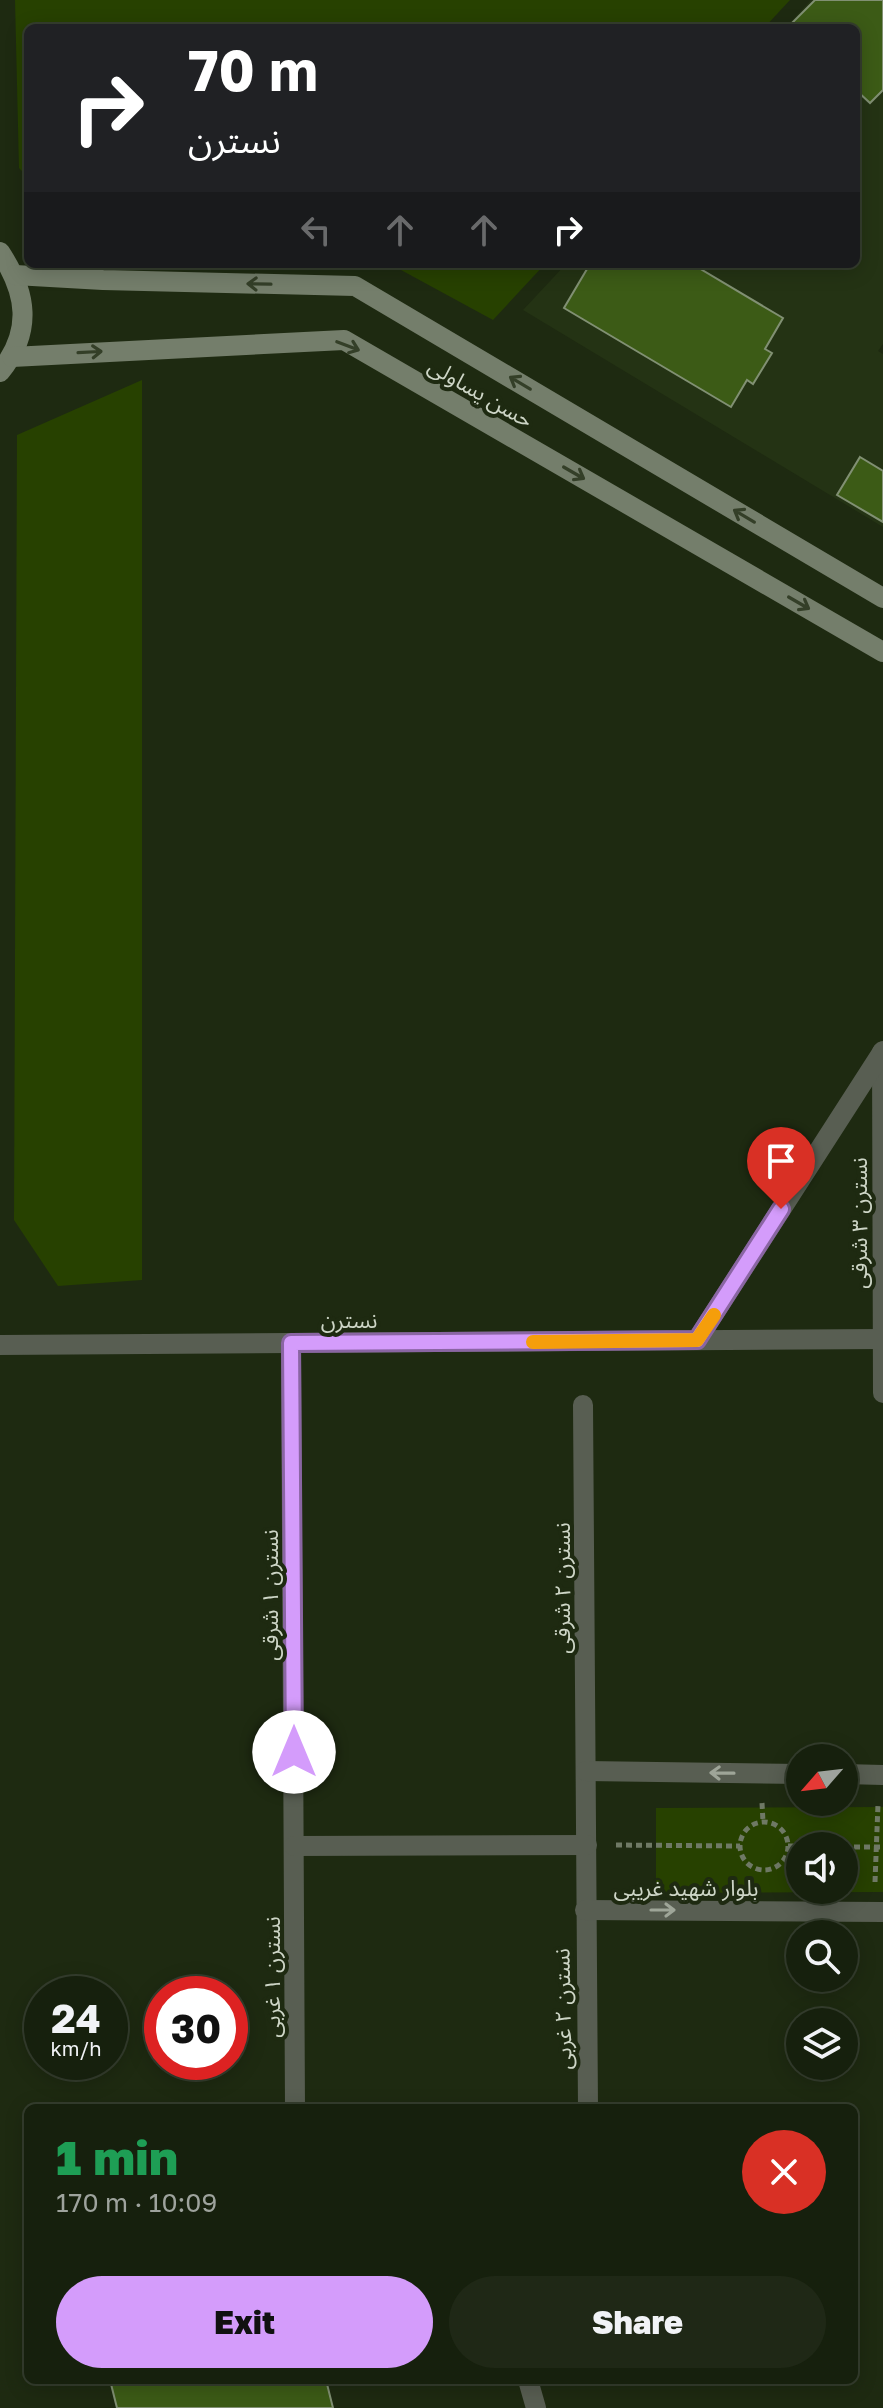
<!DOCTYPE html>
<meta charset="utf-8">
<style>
:root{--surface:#16200d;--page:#1f2816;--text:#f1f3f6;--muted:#9ea39d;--line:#353e2e;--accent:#d49cfb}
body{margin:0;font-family:"Golos Text","Noto Sans Arabic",sans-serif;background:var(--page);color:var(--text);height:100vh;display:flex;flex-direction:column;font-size:30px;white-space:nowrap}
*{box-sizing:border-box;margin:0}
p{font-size:26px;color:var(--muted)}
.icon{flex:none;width:44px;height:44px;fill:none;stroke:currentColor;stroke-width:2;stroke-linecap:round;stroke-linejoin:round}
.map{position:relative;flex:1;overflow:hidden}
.panel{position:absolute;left:24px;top:2104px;width:834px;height:280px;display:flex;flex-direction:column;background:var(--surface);border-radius:12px;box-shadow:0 4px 20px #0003,0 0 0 2px var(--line)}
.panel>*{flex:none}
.guide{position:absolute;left:24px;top:24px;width:836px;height:244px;border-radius:12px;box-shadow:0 4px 20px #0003,0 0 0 2px var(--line);background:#202124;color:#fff;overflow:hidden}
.needle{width:52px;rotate:242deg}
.buttons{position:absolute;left:786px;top:1744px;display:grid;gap:16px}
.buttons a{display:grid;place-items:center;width:72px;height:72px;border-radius:50%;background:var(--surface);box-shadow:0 4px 20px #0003,0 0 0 2px var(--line);font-size:40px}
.speed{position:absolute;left:24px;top:1976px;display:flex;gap:16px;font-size:40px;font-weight:700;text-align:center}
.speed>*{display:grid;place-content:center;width:104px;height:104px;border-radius:50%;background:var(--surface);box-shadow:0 4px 20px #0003,0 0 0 2px var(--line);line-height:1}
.speed small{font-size:20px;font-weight:400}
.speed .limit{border:12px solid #d22;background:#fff;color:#111}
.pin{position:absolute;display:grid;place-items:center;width:68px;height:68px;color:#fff;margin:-82px -34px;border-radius:50% 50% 50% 0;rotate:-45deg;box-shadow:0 0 8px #0007}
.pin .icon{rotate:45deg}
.me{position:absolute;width:88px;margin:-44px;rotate:0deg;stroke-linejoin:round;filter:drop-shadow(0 0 6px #0008)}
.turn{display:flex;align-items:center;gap:28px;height:168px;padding:0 32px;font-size:36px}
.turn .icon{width:104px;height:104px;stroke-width:2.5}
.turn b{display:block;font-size:56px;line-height:68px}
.lanes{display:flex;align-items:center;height:76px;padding:0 32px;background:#0003;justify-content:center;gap:40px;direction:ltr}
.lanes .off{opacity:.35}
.round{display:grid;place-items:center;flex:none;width:84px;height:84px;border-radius:42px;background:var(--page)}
.overview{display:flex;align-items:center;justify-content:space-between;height:136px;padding:0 32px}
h1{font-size:48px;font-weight:800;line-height:60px;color:#1e9e55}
.cta{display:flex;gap:16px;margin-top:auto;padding:16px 32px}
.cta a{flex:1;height:92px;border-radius:48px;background:var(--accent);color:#111;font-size:32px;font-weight:800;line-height:92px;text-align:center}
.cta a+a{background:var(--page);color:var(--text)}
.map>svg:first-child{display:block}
.built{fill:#243314}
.green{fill:#274100;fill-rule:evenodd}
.building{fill:#3c5b16;stroke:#819073;stroke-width:2}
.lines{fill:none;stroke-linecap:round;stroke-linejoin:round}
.path{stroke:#6f7965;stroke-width:5;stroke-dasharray:6 4;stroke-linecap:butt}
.street{stroke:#585e52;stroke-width:20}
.secondary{stroke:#747e6b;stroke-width:20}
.oneway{stroke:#343f28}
.oneway2{stroke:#9ea598}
.route-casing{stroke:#8a65a3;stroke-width:20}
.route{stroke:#d49cfb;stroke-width:14}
.slow{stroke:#f59e0b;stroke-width:14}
.labels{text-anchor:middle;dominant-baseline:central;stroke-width:8;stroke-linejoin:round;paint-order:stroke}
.street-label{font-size:22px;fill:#cdd5c6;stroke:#1e2a11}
</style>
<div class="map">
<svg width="883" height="2408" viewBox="0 0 883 2408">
<rect width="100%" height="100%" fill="#1e2a11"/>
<path class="built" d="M811 0H883V344L878 351 883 354V527L523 310 566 264H856V28H785Z"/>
<g class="green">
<path d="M15 0H790L764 28H28V177L19 168Z"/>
<path d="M390 264H545L493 320Z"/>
<path d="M142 380V1280L58 1286 14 1220 17 435Z"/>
<path d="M883 1807V1892L656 1893V1808ZM844 1846V1890H800V1846Z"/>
</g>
<g class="building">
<path d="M815 0H883V90L870 103 856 90V28H793L790 25Z"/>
<path d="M590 264H692L783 318 765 349 772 353 753 384 747 380 731 407 564 308Z"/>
<path d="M860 457 883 471V522L837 495Z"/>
<path d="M110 2380H326L333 2408H117Z"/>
</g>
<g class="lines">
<g class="path">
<path d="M762 1803 763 1822"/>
<circle cx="764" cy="1846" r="24"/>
<path d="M616 1845 740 1846"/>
<path d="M788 1846H800"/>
<path d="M844 1847H883"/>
<path d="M875 1882 878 1804"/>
</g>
<g class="street">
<path d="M882 1052 883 1393"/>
<path d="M697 1340 883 1051"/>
<path d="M291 1343 295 2108"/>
<path d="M0 1345 883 1339"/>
<path d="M583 1405 588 2108"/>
<path d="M586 1771 800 1774"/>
<path d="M844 1774 883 1775"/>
<path d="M294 1846 587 1845"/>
<path d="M585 1910 883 1912"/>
<path d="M528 2380 536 2408"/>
</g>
<g class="secondary">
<path d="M0 252C27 293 33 331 0 372"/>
<path d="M15 275 103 280 355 286 883 598"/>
<path d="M12 357 344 340 883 652"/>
</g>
</g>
<defs><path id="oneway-shaft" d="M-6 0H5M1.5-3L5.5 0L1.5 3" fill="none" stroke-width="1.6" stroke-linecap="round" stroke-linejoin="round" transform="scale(2)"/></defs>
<g class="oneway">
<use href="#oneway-shaft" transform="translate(259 284) rotate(-179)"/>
<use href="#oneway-shaft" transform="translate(348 346) rotate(21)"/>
<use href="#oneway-shaft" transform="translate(90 352) rotate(-3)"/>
<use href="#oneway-shaft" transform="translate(520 383) rotate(-149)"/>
<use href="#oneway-shaft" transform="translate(574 473) rotate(30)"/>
<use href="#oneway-shaft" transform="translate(744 516) rotate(-149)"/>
<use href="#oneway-shaft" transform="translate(799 603) rotate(30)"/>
</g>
<g class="oneway2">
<use href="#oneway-shaft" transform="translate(722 1773) rotate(-179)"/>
<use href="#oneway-shaft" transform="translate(663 1910)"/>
</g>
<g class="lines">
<defs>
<path id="route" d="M294 1752 291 1343 697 1340 781 1209"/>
</defs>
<use href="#route" class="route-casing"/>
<use href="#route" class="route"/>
<path class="slow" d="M533 1342 697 1340 714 1315"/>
</g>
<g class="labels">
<g class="street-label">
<text transform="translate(481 392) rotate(30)">حسن یساولی</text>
<text transform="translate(858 1223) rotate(-90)">نسترن ۳ شرقی</text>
<text x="349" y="1319">نسترن</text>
<text transform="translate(561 1588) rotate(-90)">نسترن ۲ شرقی</text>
<text transform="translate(269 1595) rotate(-90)">نسترن ۱ شرقی</text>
<text x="686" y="1887">بلوار شهید غریبی</text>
<text transform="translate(271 1977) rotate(-90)">نسترن ۱ غربی</text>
<text transform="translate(562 2009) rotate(-91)">نسترن ۲ غربی</text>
</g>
</g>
</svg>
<div class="buttons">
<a><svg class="needle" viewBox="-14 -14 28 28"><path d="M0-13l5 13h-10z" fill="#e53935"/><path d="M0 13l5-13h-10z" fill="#9ea39d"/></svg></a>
<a><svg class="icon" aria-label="sound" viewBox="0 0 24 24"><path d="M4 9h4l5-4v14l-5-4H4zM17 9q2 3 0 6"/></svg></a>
<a><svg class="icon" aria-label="search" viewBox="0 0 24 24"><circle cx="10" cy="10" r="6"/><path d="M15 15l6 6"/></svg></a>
<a><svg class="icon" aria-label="layers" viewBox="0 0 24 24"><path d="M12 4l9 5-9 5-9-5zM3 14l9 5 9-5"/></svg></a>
</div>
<div class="speed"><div>24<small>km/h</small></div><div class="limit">30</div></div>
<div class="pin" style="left:781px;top:1209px;background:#d93025"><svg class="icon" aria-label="arrive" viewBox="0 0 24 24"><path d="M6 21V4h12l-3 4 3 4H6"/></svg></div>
<svg class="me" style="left:294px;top:1752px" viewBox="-20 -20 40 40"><circle r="19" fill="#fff"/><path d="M0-13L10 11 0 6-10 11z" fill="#d49cfb"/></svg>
<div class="guide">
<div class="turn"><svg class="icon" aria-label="right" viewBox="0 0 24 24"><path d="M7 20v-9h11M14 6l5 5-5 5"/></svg><div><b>70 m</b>نسترن</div></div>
<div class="lanes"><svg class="icon off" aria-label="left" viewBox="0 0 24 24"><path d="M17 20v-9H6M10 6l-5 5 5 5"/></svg><svg class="icon off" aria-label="ahead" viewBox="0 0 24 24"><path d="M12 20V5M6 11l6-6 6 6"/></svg><svg class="icon off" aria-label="ahead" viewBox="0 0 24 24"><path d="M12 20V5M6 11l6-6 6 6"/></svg><svg class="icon" aria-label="right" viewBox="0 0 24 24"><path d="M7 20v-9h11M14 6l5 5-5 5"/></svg></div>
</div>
<section class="panel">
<div class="overview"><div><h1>1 min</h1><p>170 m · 10:09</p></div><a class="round" style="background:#d93025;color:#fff"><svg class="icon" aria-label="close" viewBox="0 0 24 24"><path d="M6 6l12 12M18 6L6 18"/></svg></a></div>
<div class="cta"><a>Exit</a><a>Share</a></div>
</section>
</div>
